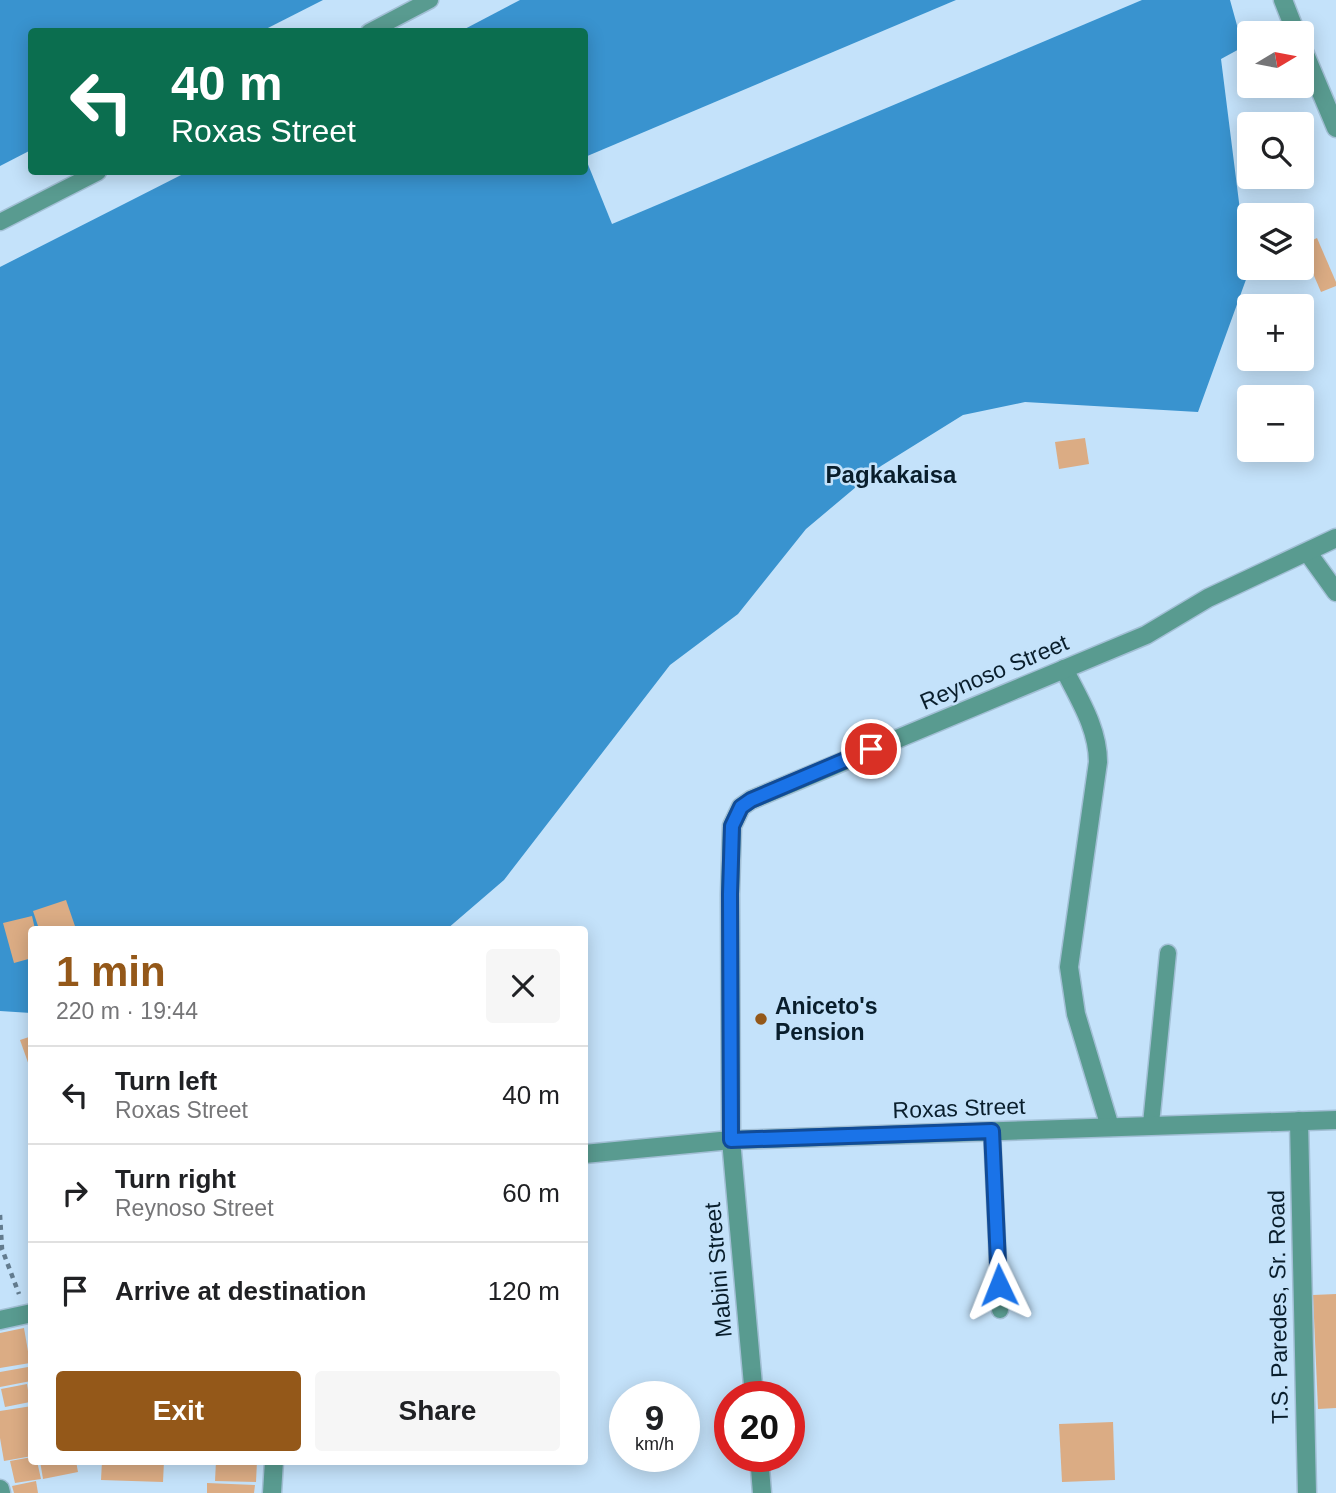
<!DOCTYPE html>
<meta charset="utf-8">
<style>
:root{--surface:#fff;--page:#f6f6f6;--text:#202124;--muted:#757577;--line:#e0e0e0;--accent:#945819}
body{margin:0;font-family:Arial,sans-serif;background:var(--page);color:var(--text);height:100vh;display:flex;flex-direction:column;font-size:26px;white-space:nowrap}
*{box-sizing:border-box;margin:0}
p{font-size:23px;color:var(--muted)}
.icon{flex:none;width:38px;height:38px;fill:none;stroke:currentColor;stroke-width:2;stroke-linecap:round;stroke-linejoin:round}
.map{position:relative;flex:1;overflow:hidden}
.panel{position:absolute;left:28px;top:926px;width:560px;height:539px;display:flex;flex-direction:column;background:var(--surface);border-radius:7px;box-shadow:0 4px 18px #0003}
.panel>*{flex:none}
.guide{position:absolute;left:28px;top:28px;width:560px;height:147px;border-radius:7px;box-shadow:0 4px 18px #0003;background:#0b6e4f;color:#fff;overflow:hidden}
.needle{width:46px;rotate:80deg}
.buttons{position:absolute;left:1237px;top:21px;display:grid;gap:14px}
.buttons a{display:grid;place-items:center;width:77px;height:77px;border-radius:7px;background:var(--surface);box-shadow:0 4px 18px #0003;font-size:35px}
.speed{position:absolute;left:609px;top:1381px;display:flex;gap:14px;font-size:35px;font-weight:700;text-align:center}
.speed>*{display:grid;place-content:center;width:91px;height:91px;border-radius:50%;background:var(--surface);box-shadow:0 4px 18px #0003;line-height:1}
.speed small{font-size:18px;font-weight:400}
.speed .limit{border:10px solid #d22;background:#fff;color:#111}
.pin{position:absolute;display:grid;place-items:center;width:60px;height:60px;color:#fff;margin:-30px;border:4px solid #fff;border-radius:50%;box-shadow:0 2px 7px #0007}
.me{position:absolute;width:77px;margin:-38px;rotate:358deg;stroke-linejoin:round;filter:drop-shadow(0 0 5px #0008)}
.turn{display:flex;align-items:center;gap:24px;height:147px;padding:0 28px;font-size:32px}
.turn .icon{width:91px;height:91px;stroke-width:2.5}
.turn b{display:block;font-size:49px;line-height:60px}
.round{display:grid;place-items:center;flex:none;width:74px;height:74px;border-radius:7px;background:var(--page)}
.headline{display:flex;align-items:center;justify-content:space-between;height:119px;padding:0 28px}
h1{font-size:42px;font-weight:700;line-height:52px;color:var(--accent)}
.button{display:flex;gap:14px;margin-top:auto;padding:14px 28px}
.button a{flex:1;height:80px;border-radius:7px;background:var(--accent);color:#fff;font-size:28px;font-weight:700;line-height:80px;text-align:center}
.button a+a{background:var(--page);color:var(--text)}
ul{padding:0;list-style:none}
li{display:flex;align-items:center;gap:21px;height:98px;padding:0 28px;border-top:2px solid var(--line)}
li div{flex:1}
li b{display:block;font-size:26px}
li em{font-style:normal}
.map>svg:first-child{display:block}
.water{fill:#3993cf;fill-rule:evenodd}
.pier{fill:#c4e2fa}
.building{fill:#dbac84}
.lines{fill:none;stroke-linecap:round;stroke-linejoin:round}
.service-casing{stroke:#a2bfd5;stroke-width:19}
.minor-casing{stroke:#a2bfd5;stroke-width:21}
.tertiary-casing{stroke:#a2bfd5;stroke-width:21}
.path{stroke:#637c8f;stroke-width:4.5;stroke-dasharray:5 5;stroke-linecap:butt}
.service{stroke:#599b90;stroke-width:16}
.minor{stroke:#599b90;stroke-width:18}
.tertiary{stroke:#599b90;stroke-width:18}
.route-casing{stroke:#114b97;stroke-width:18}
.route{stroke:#1a73e8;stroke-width:12}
.poi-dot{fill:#945819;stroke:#c4e2fa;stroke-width:2.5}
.labels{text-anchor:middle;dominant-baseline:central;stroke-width:5;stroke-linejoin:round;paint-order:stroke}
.street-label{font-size:23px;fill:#091e2c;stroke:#c4e2fa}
.poi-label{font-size:23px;font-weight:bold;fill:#091e2c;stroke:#c4e2fa;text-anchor:start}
.neighbourhood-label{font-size:24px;font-weight:bold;fill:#091e2c;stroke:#c4e2fa}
</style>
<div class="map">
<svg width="1336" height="1493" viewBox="0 0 1336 1493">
<rect width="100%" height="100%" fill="#c4e2fa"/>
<path class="water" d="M0 0H1230L1243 47 1221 59 1248 274 1198 412 1025 402 963 415 881 466 806 529 738 614 670 665 504 880 447 929H32L31 1013 0 1011ZM32 32H584V172H32Z"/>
<g class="pier">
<path d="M323 0H520L459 32 262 31Z"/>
<path d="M956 0H1142L612 224 585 157Z"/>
<path d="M31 150 32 172H187L0 267V166Z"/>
</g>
<g class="building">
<path d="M1317 238 1336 282V286L1321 292 1302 248V245Z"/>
<path d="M1085 438 1089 464 1059 469 1055 442Z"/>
<path d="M66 900 76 929H39L33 911Z"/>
<path d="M32 916 35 929H32V958L14 963 3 923Z"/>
<path d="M32 1036V1071H31L20 1040Z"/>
<path d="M1336 1294V1408L1318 1409 1313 1295Z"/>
<path d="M24 1328 30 1363 0 1368V1333Z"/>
<path d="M28 1367 31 1381 0 1387V1372Z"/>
<path d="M27 1384 30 1402 5 1407 1 1389Z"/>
<path d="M32 1406V1456L4 1461 0 1438V1411Z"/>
<path d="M1113 1422 1115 1480 1062 1482 1059 1424Z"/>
<path d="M32 1457V1461H37L41 1479 15 1483 10 1461Z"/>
<path d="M40 1461H76L78 1472 43 1479Z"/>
<path d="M102 1461H164L163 1482 101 1480Z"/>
<path d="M216 1461H257L256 1482 215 1481Z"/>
<path d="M36 1481 38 1493H14L12 1486Z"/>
<path d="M207 1483 255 1485 254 1493H207Z"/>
</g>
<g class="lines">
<defs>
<g id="service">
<path d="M369 32 430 0"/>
<path d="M0 222 98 172"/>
<path d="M1151 1124 1168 953"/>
<path d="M992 1131 1000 1310"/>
</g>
<g id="minor">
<path d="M1283 0 1296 33"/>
<path d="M1302 47 1336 128"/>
<path d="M1308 553 1336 592"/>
<path d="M1064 669C1079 699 1098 728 1098 762L1069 967 1076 1014 1110 1127"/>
<path d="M1299 1121 1307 1493"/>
<path d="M0 1320 32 1313"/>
<path d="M754 1396 731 1140 730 894 732 826 741 807 751 800 1146 635 1208 598 1336 538"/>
<path d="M759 1456 762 1493"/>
<path d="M0 1489 1 1493"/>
</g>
<g id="tertiary">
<path d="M584 1154 731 1140 1336 1120"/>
<path d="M272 1493 274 1461"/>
</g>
</defs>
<use href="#service" class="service-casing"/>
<use href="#minor" class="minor-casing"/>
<use href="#tertiary" class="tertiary-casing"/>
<path class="path" d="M0 1215 2 1249 19 1294"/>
<use href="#service" class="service"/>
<use href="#minor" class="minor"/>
<use href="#tertiary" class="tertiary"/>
</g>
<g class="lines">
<defs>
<path id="route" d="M871 749 751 800 741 807 732 826 730 894 731 1140 992 1131 999 1285"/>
</defs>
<use href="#route" class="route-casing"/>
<use href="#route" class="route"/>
</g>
<circle class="poi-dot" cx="761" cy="1019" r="7"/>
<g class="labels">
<g class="street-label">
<text transform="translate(994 672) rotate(-23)">Reynoso Street</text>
<text transform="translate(959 1108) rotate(-2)">Roxas Street</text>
<text transform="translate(718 1270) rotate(-95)">Mabini Street</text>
<text transform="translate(1278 1307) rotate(-91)">T.S. Paredes, Sr. Road</text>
</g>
<g class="poi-label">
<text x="775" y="1006">Aniceto's<tspan x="775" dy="26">Pension</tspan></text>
</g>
<g class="neighbourhood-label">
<text x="891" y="474">Pagkakaisa</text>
</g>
</g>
</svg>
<div class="buttons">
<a><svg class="needle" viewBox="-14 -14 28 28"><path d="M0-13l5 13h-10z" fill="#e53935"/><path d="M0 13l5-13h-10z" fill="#757577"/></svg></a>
<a><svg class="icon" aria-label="search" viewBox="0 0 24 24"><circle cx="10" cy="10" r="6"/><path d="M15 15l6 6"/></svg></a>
<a><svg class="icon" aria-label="layers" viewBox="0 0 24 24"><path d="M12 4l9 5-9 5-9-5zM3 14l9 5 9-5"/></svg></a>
<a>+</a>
<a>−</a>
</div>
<div class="speed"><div>9<small>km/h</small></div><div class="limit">20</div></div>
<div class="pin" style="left:871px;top:749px;background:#d93025"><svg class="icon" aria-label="arrive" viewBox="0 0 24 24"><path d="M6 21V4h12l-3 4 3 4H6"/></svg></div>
<svg class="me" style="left:999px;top:1285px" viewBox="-20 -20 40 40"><path d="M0-17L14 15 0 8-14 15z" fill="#1a73e8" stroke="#fff" stroke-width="4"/></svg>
<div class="guide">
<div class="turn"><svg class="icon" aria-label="left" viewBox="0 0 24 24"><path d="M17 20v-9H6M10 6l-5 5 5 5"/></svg><div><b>40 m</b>Roxas Street</div></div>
</div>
<section class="panel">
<div class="headline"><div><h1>1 min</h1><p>220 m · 19:44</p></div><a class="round"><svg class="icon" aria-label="close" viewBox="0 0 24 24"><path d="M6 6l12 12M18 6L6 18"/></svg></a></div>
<ul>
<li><svg class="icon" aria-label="left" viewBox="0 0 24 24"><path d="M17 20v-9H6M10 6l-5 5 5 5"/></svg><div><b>Turn left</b><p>Roxas Street</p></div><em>40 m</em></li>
<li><svg class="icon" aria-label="right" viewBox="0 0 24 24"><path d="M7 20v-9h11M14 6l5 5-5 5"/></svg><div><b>Turn right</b><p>Reynoso Street</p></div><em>60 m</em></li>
<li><svg class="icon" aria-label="arrive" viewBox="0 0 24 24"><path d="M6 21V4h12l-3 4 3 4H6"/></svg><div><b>Arrive at destination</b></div><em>120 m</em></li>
</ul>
<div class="button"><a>Exit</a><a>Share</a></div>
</section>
</div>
